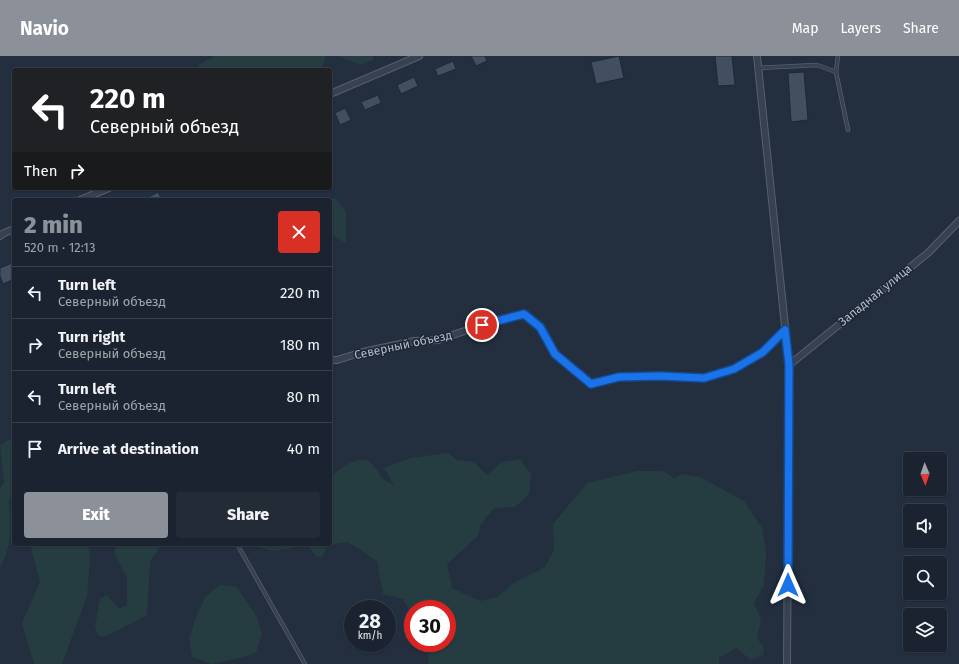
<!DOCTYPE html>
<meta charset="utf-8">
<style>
:root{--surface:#1a232f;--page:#232b37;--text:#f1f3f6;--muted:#9fa4aa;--line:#38404b;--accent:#8c9099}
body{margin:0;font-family:"Fira Sans",sans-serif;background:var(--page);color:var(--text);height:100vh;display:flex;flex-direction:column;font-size:15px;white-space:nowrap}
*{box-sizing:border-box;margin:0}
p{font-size:13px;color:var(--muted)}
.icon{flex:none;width:22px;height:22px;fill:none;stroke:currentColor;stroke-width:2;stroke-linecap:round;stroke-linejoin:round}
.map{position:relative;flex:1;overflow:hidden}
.drawer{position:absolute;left:12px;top:142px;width:320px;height:348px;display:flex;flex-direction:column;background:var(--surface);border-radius:4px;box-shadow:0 1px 3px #0004,0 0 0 1px var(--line)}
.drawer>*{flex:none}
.banner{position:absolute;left:12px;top:12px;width:320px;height:122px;border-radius:4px;box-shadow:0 1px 3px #0004,0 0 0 1px var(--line);background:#202124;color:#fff;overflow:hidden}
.needle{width:26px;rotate:178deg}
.tools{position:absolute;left:903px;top:396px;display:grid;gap:8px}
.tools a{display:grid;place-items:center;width:44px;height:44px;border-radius:4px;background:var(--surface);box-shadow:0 1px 3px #0004,0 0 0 1px var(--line);font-size:20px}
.speed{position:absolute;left:344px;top:544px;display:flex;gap:8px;font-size:20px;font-weight:700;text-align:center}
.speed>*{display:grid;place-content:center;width:52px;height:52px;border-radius:50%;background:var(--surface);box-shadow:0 1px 3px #0004,0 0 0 1px var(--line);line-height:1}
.speed small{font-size:10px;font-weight:400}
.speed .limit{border:6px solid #d22;background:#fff;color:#111}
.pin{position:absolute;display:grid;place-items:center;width:34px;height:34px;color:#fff;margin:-17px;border:2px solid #fff;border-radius:50%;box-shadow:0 1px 4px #0007}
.me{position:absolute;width:44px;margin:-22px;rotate:0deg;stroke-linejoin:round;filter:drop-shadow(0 0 3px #0008)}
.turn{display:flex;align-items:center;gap:14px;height:84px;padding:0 12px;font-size:18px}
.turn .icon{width:52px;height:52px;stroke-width:2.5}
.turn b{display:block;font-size:28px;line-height:34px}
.then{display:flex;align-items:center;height:38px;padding:0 12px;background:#0003;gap:8px;font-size:15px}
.round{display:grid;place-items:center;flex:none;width:42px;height:42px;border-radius:4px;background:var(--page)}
.headline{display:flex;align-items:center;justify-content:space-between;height:68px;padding:0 12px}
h1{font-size:24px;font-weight:800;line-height:30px;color:var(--accent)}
.action{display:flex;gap:8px;margin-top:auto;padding:8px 12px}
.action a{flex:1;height:46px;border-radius:4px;background:var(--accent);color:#fff;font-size:16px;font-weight:800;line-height:46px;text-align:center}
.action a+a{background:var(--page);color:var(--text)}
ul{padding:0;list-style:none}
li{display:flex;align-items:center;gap:12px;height:52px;padding:0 12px;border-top:1px solid var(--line)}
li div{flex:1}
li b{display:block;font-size:15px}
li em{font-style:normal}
header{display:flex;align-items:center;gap:24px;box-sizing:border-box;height:56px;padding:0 20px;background:var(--accent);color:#fff}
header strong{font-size:19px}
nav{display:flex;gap:22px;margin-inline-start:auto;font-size:14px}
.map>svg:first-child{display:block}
.green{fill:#253d40}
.building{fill:#424f61;stroke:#1e2836}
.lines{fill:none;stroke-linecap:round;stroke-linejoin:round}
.service-casing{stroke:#555f6d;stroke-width:4.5}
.minor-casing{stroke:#555f6d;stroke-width:8}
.service{stroke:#37414f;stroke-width:3}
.minor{stroke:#37414f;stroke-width:6}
.route-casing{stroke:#114b97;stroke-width:10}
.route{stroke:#1a73e8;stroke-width:7}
.labels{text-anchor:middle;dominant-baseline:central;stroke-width:3;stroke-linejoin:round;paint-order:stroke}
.street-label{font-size:12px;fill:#b3bcca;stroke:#1c2634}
</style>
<header>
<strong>Navio</strong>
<nav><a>Map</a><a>Layers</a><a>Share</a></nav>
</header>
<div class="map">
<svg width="959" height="608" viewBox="0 0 959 608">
<rect width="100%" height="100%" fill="#232f3f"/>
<g class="green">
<path d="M215 0H326L321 14H203L198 9Z"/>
<path d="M338 0H373L374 3 362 9Z"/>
<path d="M335 142 346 156V187L330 178 329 144Z"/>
<path d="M14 381V438L9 443C10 466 13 491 0 511V432L4 427 0 389Z"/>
<path d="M448 397 457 404 474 406 487 419 502 406 520 403 531 419 529 438 515 451 494 452 481 468 478 480 447 508 452 532 480 545 498 541 512 528 545 511 554 494 553 468 587 427 637 415H663L675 423 681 418 700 421 744 445 762 472 766 497 764 529 754 547 761 564 757 582 764 592 763 599 751 604 736 592 719 602V608H429L427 591 425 587H447V553H413V561L403 543 383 538 377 505 348 486 328 489 322 501 316 500 307 489 274 495 247 488H330V421C340 412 362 395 374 410 383 421 379 423 394 429L384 412 411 402Z"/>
<path d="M30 488H88L90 502 87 540 62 608H34L22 567 40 526Z"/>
<path d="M117 488H162L150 505 147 559 105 581 98 579 95 570 100 543 107 539 119 553 127 549V521L114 497Z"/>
<path d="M220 529 237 531 257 561 262 578 256 596 248 600 212 608 192 601 189 582 198 556 206 540Z"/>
</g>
<g class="building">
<path d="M471 0H485L487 5 476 10Z"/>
<path d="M619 0 624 22 596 28 591 6Z"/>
<path d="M715 0H732L735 29 718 30Z"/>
<path d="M453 5 456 13 438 20 435 13Z"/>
<path d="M804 16 808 64 791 66 788 17Z"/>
<path d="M414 21 418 30 401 38 397 29Z"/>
<path d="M378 39 381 47 365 54 361 46Z"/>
<path d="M345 52 351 64 340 69 335 57Z"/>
<path d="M158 136 161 142 158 144H143Z"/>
<path d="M12 207 14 212V223L3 228 0 220V212Z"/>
</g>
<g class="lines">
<defs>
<g id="service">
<path d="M759 12 817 9 836 16 848 74"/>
<path d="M836 16 838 0"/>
<path d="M237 488 305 608"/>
</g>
<g id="minor">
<path d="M757 0 789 309 787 608"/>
<path d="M330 38 419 0"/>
<path d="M80 144 109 132"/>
<path d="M0 180 4 177 14 173"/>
<path d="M330 304H337L363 296 414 285 438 284 497 264 524 258 541 271 555 297 591 327 619 321 660 320 704 322 734 313 763 296 785 274"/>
<path d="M789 309 928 197 959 165"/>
</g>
</defs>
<use href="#service" class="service-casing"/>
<use href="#minor" class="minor-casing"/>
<use href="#service" class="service"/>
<use href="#minor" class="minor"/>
</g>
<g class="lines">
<defs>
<path id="route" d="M482 269 524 258 540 271 555 298 591 328 619 321 660 320 704 322 734 313 763 296 785 274 789 309 788 529"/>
</defs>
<use href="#route" class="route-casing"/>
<use href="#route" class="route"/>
</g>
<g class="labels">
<g class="street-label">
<text transform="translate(875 239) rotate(-39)">Западная улица</text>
<text transform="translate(403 289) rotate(-12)">Северный объезд</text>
</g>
</g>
</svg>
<div class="tools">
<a><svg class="needle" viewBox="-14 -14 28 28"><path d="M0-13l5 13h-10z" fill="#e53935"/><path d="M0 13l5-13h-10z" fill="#9fa4aa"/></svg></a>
<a><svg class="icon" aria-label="sound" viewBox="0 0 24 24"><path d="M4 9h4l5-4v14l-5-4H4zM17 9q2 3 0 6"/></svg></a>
<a><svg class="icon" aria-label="search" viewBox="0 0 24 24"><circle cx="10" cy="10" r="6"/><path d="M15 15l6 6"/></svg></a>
<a><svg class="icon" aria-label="layers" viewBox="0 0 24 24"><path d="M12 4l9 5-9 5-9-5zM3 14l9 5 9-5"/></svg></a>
</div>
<div class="speed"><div>28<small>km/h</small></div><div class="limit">30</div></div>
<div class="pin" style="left:482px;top:269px;background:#d93025"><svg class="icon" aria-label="arrive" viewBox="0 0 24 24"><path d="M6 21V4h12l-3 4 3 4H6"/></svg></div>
<svg class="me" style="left:788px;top:529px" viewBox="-20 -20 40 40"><path d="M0-17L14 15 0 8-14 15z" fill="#1a73e8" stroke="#fff" stroke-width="4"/></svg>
<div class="banner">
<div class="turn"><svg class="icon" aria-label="left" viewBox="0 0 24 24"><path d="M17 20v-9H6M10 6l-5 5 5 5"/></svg><div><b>220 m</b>Северный объезд</div></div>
<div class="then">Then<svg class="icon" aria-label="right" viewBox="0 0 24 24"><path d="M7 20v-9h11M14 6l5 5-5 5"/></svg></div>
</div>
<section class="drawer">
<div class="headline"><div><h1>2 min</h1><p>520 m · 12:13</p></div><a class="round" style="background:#d93025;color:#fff"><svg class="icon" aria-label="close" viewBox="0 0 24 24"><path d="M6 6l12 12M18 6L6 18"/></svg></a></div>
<ul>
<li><svg class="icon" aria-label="left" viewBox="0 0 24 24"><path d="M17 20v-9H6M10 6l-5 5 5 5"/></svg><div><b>Turn left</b><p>Северный объезд</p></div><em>220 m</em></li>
<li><svg class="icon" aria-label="right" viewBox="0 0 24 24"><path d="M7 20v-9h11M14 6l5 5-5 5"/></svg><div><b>Turn right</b><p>Северный объезд</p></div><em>180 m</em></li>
<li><svg class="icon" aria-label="left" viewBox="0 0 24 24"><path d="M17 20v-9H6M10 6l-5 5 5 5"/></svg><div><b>Turn left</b><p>Северный объезд</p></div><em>80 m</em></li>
<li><svg class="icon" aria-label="arrive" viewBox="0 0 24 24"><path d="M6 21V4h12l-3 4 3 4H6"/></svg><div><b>Arrive at destination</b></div><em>40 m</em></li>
</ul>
<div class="action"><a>Exit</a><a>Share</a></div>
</section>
</div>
